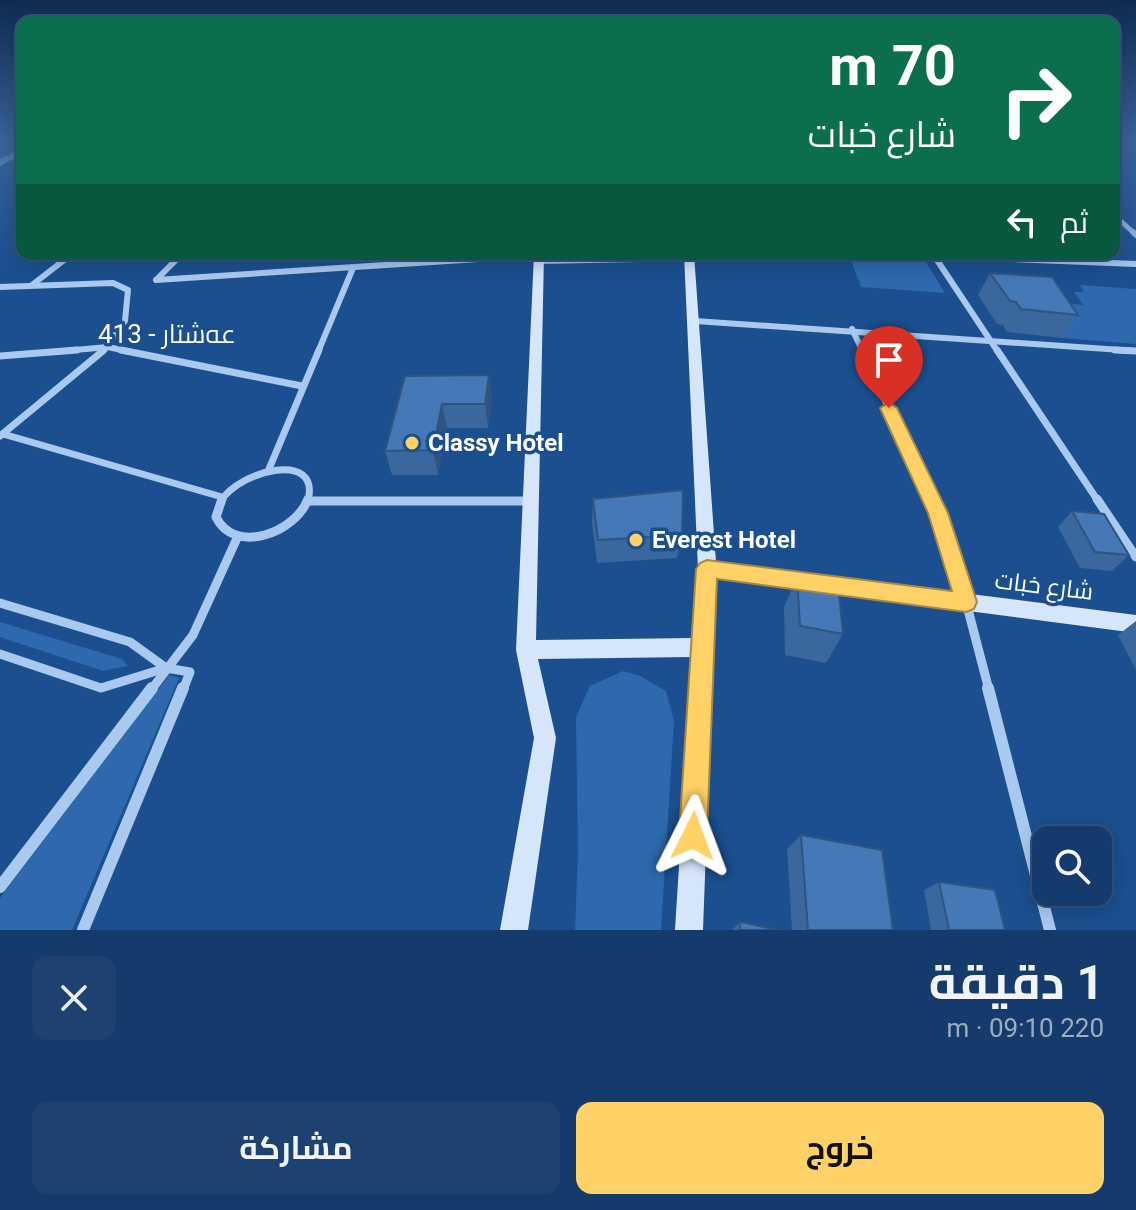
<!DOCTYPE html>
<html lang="ar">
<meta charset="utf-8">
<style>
:root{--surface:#143b6b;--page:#1d4271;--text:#f1f3f6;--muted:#9dadc1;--line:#33557e;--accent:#ffd166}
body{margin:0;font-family:Roboto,Cairo,sans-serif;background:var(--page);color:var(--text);direction:rtl;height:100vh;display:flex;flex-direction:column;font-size:30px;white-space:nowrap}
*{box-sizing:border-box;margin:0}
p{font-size:26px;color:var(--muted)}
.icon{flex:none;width:44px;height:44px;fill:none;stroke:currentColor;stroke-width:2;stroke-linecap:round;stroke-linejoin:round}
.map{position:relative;height:930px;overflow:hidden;direction:ltr}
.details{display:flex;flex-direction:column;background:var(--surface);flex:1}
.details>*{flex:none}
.top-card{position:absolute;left:16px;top:16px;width:1104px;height:244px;border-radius:16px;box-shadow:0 4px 20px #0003,0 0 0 2px var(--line);direction:rtl;background:#0b6e4f;color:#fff;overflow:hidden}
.tools{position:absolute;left:1032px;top:826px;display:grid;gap:16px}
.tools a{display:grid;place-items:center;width:80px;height:80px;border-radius:16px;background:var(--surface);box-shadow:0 4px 20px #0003,0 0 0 2px var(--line);font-size:40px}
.pin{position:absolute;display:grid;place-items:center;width:68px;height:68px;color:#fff;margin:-82px -34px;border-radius:50% 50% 50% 0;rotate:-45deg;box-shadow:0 0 8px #0007}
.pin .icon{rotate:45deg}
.me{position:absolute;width:88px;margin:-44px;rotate:3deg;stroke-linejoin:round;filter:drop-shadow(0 0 6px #0008)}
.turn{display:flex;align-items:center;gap:28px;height:168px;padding:0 32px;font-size:36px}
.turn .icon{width:104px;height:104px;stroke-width:2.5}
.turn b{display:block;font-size:56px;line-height:68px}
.then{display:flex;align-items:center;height:76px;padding:0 32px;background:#0003;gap:16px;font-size:30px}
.round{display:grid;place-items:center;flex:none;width:84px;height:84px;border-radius:16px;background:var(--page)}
.summary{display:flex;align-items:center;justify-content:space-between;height:136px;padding:0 32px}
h1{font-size:48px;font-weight:700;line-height:60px}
.button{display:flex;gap:16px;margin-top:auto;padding:16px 32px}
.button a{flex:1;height:92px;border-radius:16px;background:var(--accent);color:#111;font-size:32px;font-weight:700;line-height:92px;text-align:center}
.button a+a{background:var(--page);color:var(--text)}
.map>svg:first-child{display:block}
.green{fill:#2e69ad}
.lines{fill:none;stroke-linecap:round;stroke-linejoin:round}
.street-far4{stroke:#a9c9ee;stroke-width:5}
.street-far3{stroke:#a9c9ee;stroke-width:6}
.street-far2{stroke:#a9c9ee;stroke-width:7}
.street-far1{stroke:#a9c9ee;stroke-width:9}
.street{stroke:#a9c9ee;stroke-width:12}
.secondary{fill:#d6e6fa;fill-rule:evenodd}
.wall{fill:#3a679d}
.shaded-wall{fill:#305480}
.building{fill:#4478b7;stroke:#305480;stroke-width:2}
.route{fill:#ffd166;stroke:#a68842;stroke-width:2}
.poi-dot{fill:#ffd166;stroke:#1b4f8f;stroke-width:3}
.labels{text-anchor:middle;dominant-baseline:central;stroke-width:7;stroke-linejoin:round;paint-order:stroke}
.poi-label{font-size:24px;font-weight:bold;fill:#fff;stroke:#1b4f8f;text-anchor:start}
.street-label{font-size:24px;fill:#fff;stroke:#1b4f8f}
.neighbourhood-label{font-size:26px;fill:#fff;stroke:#1b4f8f}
</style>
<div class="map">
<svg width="1136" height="930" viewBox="0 0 1136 930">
<rect width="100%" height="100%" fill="#1b4f8f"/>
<g class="green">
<path d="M849 254H921L945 293 861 287Z"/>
<path d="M1080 285 1136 289V344L1062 338 1038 300 1083 305 1074 292H1084Z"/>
<path d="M0 622 122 659 128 666 103 671 0 637Z"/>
<path d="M623 671 640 676 666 691 674 721 661 930H575L578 851 576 717 590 686Z"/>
<path d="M169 675 179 678 72 930H0V898Z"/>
</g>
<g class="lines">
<path class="street-far4" d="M1114 215 1135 234"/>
<g class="street-far3">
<path d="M1133 232 1136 235"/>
<path d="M933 254 998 352"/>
<path d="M935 256 1136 264"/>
<path d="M539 261 689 258"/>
<path d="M157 279 182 254"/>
<path d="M156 280 539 255"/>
<path d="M32 285 72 254"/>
<path d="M0 287 113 283 128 290 125 321 102 352"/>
<path d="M695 321 1136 351"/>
<path d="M852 329 863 352"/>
<path d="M53 352 108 347 131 352"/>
<path d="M318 352 353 268"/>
</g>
<g class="street-far2">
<path d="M121 350 302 386"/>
<path d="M862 350 932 501"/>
<path d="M997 350 1098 501"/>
<path d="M1115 350 1136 351"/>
<path d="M0 356 77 350"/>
<path d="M3 434 222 497"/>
<path d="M0 436 104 350"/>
<path d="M269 469 319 350"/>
<path d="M221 501C239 471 321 449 308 501"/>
</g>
<g class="street-far1">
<path d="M222 499 216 517C235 556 296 532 308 499"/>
<path d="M931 499 966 602 989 690"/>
<path d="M1097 499 1136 557"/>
<path d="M310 501H532"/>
<path d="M0 603 130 642 166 668 101 688 0 654"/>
<path d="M166 668 190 672 183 690"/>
<path d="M151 690 193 635 238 536"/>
</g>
<g class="street">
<path d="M988 688 1050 930"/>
<path d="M0 887 152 688"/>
<path d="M83 930 183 688"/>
</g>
<g class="secondary">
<path d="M22 148V154L0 166V159Z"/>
<path d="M534 254H544L536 640 693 638 698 569 684 254H694L716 562 1136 615V633L716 578 703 930H675L692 657 538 659 556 738 528 930H500L534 738 516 650Z"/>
</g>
</g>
<g class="wall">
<path d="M990 273 1078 315 1063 338 1007 332 1003 325 997 324 978 295Z"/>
<path d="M489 375 492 399 488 428H447L438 475H392L385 451 405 376Z"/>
<path d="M593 499 682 535 677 558 597 563 592 523Z"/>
<path d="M1072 511 1129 555 1112 571 1080 568 1058 527Z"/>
<path d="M797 577 843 634 826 663 785 655 784 607Z"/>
<path d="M1136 621V670L1118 635Z"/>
<path d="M801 835 893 930H792L787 849Z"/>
<path d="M939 882 1005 930H931L924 890Z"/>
<path d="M740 922 778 930H732Z"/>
</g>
<g class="shaded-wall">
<path d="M489 375 492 399 488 428 485 404Z"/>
<path d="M442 404 447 428 438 475 433 450Z"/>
</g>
<g class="building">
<path d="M990 273 1052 277 1078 315 1021 309 1016 302 1010 301Z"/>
<path d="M489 375 485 404H442L433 450 385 451 405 376Z"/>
<path d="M683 490 682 535 598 540 593 499Z"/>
<path d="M1072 511 1104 514 1129 555 1095 552Z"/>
<path d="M797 577 838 584 843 634 800 626Z"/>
<path d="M801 835 882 850 893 930H808Z"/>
<path d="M939 882 995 890 1005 930H949Z"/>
<path d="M740 922 778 930H740Z"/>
</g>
<linearGradient id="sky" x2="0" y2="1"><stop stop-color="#0f2b4f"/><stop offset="0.52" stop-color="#39639b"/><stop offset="1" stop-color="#39639b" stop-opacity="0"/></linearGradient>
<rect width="1136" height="272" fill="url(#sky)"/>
<path class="route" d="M889 402 897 408 948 513 977 602 974 609 966 612 717 579 707 836 703 846 693 850 683 846 679 836 696 569 700 563 707 560 952 591 928 513 880 408Z"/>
<g class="poi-dot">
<circle cx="412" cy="443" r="8"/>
<circle cx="636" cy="540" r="8"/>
</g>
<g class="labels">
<g class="poi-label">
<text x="428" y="443">Classy Hotel</text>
<text x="652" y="540">Everest Hotel</text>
</g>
<g class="street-label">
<text transform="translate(1044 586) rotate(7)">شارع خبات</text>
</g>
<g class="neighbourhood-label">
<text x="167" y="334">عه‌شتار - 413</text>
</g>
</g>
</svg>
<div class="tools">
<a><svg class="icon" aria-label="search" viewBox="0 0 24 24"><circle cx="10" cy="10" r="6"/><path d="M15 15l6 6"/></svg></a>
</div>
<div class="pin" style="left:889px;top:408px;background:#d93025"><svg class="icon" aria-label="arrive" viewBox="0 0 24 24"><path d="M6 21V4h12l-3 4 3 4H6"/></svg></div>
<svg class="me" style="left:693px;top:836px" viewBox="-20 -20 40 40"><path d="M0-17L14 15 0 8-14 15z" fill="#ffd166" stroke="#fff" stroke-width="4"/></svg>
<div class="top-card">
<div class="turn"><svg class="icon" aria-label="right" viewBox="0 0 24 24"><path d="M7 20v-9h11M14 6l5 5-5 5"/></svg><div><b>70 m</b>شارع خبات</div></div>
<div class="then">ثم<svg class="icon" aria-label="left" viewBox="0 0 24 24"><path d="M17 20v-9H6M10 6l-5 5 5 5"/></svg></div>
</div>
</div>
<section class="details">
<div class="summary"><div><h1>1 دقيقة</h1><p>220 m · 09:10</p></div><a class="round"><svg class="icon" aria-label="close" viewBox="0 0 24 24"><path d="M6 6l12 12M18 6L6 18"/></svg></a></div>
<div class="button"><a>خروج</a><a>مشاركة</a></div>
</section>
